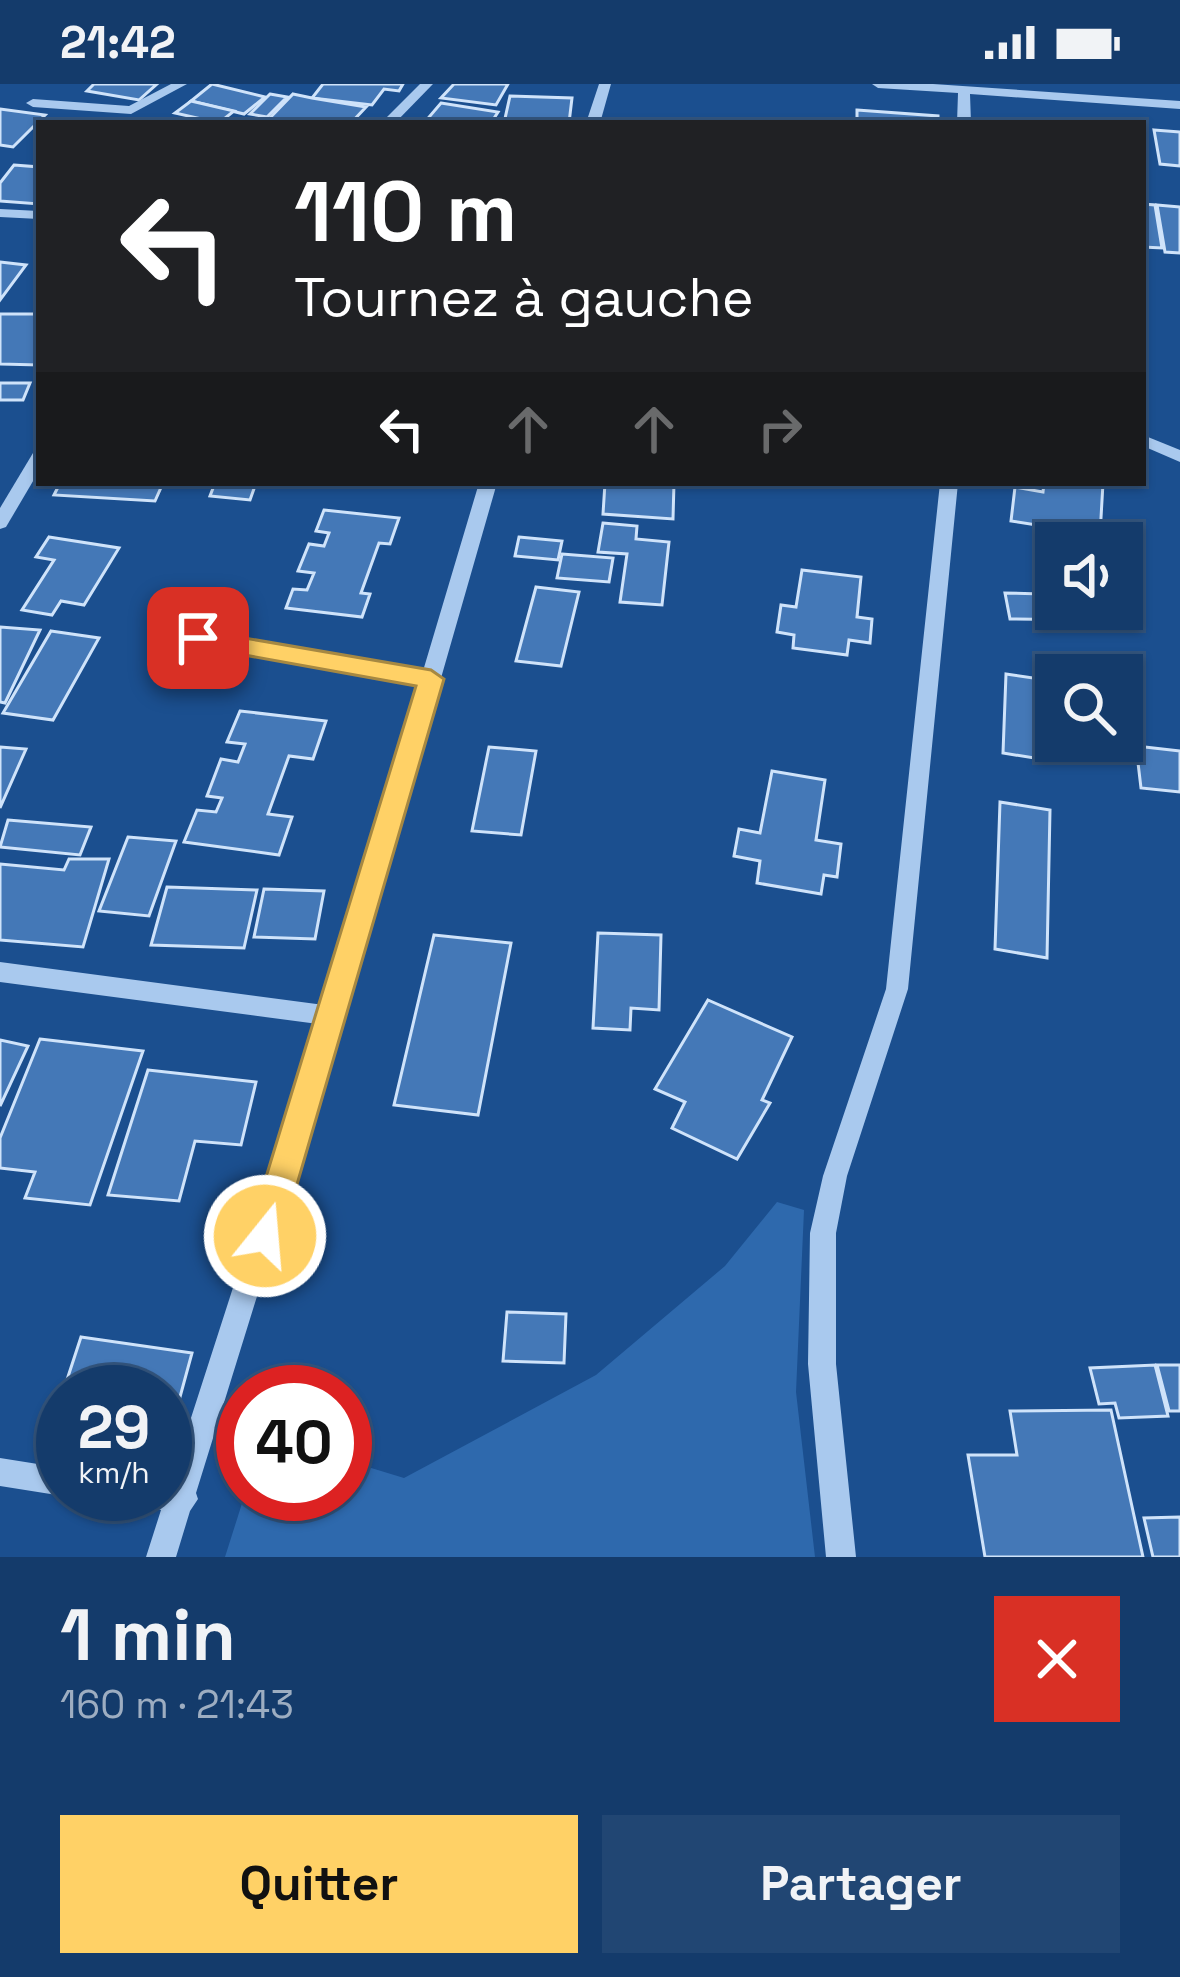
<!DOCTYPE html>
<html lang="fr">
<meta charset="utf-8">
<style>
:root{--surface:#143b6b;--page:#214673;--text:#f1f3f6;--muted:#9dadc1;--line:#33557e;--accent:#ffd166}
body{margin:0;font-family:"Space Grotesk",sans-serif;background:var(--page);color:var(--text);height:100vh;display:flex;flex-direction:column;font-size:45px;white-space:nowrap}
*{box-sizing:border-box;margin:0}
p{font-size:39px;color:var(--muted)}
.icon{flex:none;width:66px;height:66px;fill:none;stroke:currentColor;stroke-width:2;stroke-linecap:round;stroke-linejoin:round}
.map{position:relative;height:1473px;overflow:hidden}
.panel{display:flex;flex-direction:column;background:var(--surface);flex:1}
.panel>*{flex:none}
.top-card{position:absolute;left:36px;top:36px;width:1110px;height:366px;border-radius:0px;box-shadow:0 3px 9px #0004,0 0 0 3px var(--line);background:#202124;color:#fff;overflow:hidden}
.buttons{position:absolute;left:1035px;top:438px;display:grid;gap:24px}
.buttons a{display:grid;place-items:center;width:108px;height:108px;border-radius:0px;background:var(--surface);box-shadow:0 3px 9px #0004,0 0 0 3px var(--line);font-size:60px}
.speed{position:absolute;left:36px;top:1281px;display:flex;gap:24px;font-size:60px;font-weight:700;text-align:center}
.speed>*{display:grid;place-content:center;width:156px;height:156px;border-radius:50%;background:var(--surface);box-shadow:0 3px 9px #0004,0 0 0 3px var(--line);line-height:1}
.speed small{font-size:30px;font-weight:400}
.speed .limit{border:18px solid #d22;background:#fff;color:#111}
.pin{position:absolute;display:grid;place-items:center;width:102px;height:102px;color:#fff;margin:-51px;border-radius:24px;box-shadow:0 6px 18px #0006}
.me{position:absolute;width:132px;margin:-66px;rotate:17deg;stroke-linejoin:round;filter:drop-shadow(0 0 9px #0008)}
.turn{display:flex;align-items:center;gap:42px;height:252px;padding:0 60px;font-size:54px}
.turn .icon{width:156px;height:156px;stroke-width:2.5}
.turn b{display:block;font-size:84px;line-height:102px}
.lanes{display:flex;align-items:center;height:114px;padding:0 60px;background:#0003;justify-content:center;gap:60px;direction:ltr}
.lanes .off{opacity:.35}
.round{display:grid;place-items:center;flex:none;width:126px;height:126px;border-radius:0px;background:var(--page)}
.head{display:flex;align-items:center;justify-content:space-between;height:204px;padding:0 60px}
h1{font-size:72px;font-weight:700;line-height:90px}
.action{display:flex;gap:24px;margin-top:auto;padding:24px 60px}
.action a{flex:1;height:138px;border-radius:0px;background:var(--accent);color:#111;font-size:48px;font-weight:700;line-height:138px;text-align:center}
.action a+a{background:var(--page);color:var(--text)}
.status{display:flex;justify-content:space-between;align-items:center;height:84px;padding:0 60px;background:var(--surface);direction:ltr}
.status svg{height:33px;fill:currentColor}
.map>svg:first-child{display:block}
.green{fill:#2e69ad}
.building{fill:#4478b7;stroke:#cfe3fa;stroke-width:3}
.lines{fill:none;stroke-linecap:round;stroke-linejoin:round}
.minor{fill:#a9c9ee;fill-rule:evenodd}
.route{fill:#ffd166;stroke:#a68842;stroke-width:3}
</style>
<div class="status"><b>21:42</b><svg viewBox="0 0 49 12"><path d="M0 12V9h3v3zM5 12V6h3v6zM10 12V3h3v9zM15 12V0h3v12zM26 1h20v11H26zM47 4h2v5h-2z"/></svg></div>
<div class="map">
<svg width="1180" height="1473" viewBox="0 0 1180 1473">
<rect width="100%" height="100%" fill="#1b4f8f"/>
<path class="green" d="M777 1118 804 1126 796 1308 815 1473H225L245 1410H345V1376L404 1394 596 1291 725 1182Z"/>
<g class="building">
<path d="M94 0H157L139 16 87 7Z"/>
<path d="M212 0 265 13 244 30 191 17Z"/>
<path d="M323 0H403L399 7 384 5 372 21 312 14Z"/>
<path d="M454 0H508L496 21 441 14Z"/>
<path d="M270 10 287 13 267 33 250 30Z"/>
<path d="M293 10 312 14 366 23 351 39H265Z"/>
<path d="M510 12 572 14 569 39H504Z"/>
<path d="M191 17 234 27 219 39 175 29Z"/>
<path d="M441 19 498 28 491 39H424Z"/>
<path d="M0 25 45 31 13 63 0 61Z"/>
<path d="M857 26 938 32V39H857Z"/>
<path d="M1154 46 1180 48V82L1160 80Z"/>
<path d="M14 81 39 83V120L0 117V99Z"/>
<path d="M1143 120 1155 121 1162 164 1143 163Z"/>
<path d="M1157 121 1180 123V169L1165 168Z"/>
<path d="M0 178 26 181 0 216Z"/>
<path d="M0 230H39V281L0 280Z"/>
<path d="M0 299H30L23 316H0Z"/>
<path d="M60 399H163L155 417 54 411Z"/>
<path d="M215 399H256L250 416 210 412Z"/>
<path d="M605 399H674L673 435 603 430Z"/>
<path d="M1044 399H1103L1100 451 1011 437 1015 403 1043 408Z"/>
<path d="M324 426 399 434 390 460 379 459 361 509 370 510 362 533 286 524 293 505 307 506 314 489 298 487 309 460 324 462 329 449 316 447Z"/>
<path d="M603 439 637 442 636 455 669 458 662 521 620 518 627 470 598 468Z"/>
<path d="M49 453 119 464 84 521 61 517 52 531 22 526 54 476 36 473Z"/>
<path d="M519 453 562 457 558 476 515 472Z"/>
<path d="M562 470 613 474 609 498 557 494Z"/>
<path d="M802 486 861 493 857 533 872 535 870 559 849 556 847 571 793 564 794 551 777 548 781 521 796 523Z"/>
<path d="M1039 500 1056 501V525H1085L1088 536 1010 535 1005 509 1041 510Z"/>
<path d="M536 503 579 508 561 582 516 577Z"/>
<path d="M0 543 40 546 5 619 0 618Z"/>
<path d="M51 547 99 554 53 636 3 629Z"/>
<path d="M1006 590 1054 597 1053 677 1003 669Z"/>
<path d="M240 627 326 637 313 675 289 672 268 730 292 733 279 771 184 758 197 726 216 728 222 714 207 712 221 675 238 678 245 660 227 658Z"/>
<path d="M1136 662 1180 667V708L1141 704Z"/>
<path d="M0 663 26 665 0 724Z"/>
<path d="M489 663 536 667 521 751 472 747Z"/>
<path d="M772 687 825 696 816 756 841 760 837 793 824 791 821 810 757 799 760 777 734 772 739 745 760 749Z"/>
<path d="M1000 718 1050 726 1047 874 995 865Z"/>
<path d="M8 736 91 743 80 771 0 763Z"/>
<path d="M128 753 176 757 149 832 99 827Z"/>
<path d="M69 775H109L83 863 0 856V780L64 786Z"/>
<path d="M167 803 257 806 244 864 151 861Z"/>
<path d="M264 805 324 807 315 855 254 853Z"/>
<path d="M598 849 661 851 659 926 631 924 630 946 593 944Z"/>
<path d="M434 851 511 859 478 1031 394 1021Z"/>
<path d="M708 916 792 953 762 1016 770 1019 737 1075 672 1044 685 1018 655 1005Z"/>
<path d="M40 955 143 967 90 1121 25 1114 35 1088 0 1084V1054Z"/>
<path d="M0 956 28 962 0 1022Z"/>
<path d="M148 986 256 998 241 1061 195 1057 179 1117 108 1111Z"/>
<path d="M507 1228 566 1230 564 1279 503 1277Z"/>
<path d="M81 1253 192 1269 165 1368V1308H63Z"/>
<path d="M1155 1281 1168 1332 1119 1334 1115 1319 1099 1320 1090 1284Z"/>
<path d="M1157 1281H1180V1327H1169Z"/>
<path d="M63 1309V1357L48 1355Z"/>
<path d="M1111 1326 1143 1473H985L968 1371H1017L1010 1327Z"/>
<path d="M1180 1433V1473H1153L1144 1434Z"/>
</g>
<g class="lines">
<g class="minor">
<path d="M171 0H187L131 30 33 23 26 19 33 15 129 22Z"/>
<path d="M420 0H433L395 39H381Z"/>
<path d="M599 0H611L600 39H586Z"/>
<path d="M872 0H933L1180 17V25L970 10 971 39H957L958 9 878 4Z"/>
<path d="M0 125 39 127V135L0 133Z"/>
<path d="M1143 351 1180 366V378L1143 362Z"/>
<path d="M39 368V387L6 443 0 445V424L33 369Z"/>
<path d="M479 399H497L344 932 196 1409 198 1415 190 1427 176 1473H146L161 1426 138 1420 134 1410H165V1398L170 1399 318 940 0 898V878L324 921 419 600 198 561 189 554 198 547 423 587Z"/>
<path d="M940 399H958L908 905 847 1092 836 1149V1280L856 1473H826L808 1280 810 1149 823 1092 886 905Z"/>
<path d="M0 1374 63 1384V1410H68L63 1412 0 1402Z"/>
</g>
</g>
<path class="route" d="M198 546 431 586 444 595 282 1152 277 1163 265 1168 253 1163 248 1152 416 602 189 561 186 554Z"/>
</svg>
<div class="buttons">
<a><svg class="icon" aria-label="sound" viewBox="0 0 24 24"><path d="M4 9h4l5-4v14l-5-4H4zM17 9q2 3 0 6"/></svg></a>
<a><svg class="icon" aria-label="search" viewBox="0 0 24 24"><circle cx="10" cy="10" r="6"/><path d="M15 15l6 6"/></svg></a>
</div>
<div class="speed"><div>29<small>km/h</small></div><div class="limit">40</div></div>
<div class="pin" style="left:198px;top:554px;background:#d93025"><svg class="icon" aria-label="arrive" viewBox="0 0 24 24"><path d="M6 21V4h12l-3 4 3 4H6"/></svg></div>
<svg class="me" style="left:265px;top:1152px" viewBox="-20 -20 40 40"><circle r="17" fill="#ffd166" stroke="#fff" stroke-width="3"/><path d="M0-11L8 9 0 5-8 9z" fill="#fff"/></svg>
<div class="top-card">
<div class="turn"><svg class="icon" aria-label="left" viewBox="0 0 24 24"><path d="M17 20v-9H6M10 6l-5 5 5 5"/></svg><div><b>110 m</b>Tournez à gauche</div></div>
<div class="lanes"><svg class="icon" aria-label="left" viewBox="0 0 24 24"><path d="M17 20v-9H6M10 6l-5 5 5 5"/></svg><svg class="icon off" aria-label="ahead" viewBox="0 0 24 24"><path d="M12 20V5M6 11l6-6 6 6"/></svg><svg class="icon off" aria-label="ahead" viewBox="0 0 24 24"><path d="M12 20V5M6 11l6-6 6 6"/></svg><svg class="icon off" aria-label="right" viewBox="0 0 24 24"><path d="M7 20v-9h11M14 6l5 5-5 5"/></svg></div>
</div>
</div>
<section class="panel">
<div class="head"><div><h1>1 min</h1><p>160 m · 21:43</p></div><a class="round" style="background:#d93025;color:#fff"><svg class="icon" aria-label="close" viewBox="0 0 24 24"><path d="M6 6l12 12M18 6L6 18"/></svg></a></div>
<div class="action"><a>Quitter</a><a>Partager</a></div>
</section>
